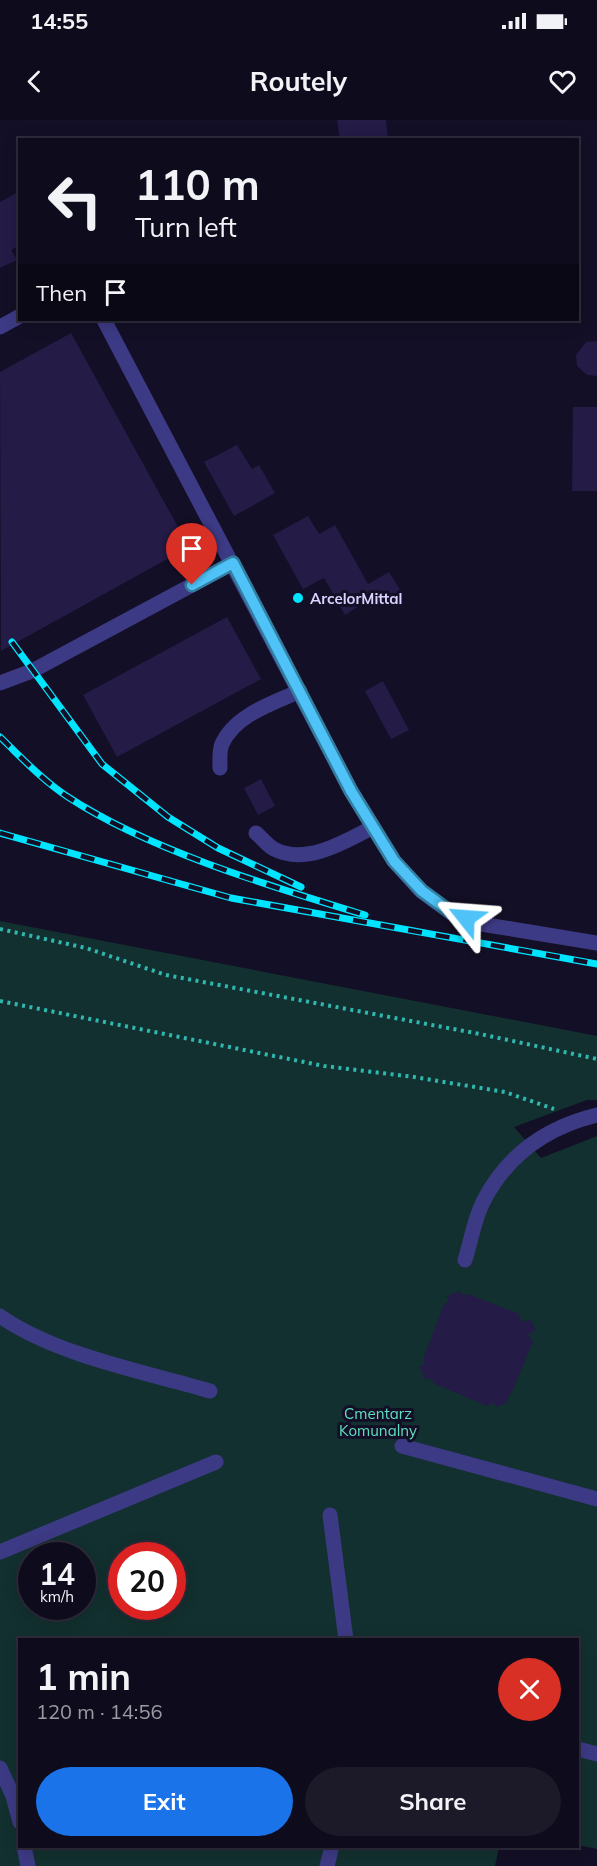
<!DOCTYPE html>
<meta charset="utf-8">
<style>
:root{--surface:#0e0b1c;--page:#1c1929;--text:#f1f3f6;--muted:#9b9ba3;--line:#2e2b3b;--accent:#1a73e8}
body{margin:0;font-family:Mulish,sans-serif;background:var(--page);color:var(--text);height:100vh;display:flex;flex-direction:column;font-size:22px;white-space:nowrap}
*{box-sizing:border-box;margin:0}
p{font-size:20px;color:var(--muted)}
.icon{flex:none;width:33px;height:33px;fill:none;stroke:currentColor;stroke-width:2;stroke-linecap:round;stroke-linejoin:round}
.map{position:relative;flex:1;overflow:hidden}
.sheet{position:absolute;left:18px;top:1518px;width:561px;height:210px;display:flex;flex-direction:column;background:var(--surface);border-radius:0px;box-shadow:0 3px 15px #0003,0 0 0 2px var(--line)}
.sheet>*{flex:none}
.hud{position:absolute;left:18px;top:18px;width:561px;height:183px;border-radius:0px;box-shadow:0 3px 15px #0003,0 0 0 2px var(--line);background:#0e0b1c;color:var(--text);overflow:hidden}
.speed{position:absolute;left:18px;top:1422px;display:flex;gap:12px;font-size:30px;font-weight:700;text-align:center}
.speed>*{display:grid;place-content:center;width:78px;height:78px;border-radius:50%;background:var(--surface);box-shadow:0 3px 15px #0003,0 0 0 2px var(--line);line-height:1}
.speed small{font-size:15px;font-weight:400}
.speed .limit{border:9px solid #d22;background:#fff;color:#111}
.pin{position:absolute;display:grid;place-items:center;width:51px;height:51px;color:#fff;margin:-62px -26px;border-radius:50% 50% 50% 0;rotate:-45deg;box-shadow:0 0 6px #0007}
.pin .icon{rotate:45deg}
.me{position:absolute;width:66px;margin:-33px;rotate:298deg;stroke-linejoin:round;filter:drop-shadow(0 0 4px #0008)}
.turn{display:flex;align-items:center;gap:21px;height:126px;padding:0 18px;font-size:27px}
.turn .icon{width:78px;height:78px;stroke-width:2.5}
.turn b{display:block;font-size:42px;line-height:51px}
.then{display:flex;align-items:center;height:57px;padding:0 18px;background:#0003;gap:12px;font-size:22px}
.round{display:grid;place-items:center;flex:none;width:63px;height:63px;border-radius:32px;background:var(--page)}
.overview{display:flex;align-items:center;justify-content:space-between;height:102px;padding:0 18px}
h1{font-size:36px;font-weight:700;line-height:45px}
.primary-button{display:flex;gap:12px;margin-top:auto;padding:12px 18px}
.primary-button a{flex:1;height:69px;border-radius:36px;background:var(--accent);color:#fff;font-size:24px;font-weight:700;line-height:69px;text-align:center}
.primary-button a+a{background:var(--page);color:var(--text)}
.status{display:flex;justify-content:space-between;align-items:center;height:42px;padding:0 30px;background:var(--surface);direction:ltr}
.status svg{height:16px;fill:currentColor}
header{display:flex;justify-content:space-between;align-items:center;height:78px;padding:0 18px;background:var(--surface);font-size:27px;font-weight:700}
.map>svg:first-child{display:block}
.green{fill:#12302f;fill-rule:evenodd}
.building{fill:#241b47}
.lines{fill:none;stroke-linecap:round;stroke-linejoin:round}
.path{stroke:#2fb8b0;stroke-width:4;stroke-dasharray:3 4.5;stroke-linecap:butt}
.minor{stroke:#3d3a85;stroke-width:15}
.rail-casing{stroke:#00e5ff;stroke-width:7}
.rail{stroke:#130f26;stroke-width:4.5;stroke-dasharray:14;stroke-linecap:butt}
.route-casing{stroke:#337fa1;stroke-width:15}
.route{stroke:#4fc3f7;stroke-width:10}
.poi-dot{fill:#00e5ff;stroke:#130f26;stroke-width:2}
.labels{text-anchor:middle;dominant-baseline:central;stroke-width:6;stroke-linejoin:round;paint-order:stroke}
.poi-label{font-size:15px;font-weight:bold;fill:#d9d4ff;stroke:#130f26;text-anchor:start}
.park-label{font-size:15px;fill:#5fe0c0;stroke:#130f26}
</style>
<div class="status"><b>14:55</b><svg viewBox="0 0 49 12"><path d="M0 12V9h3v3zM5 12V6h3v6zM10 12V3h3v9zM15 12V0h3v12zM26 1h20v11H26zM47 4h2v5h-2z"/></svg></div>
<header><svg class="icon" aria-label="back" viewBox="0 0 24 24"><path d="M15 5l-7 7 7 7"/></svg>Routely<svg class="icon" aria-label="heart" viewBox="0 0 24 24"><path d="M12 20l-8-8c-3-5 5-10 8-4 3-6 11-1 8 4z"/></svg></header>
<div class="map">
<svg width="597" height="1746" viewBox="0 0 597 1746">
<rect width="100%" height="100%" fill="#130f26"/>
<path class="green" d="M0 801 597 916V980H587L514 1007 541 1038 597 1016V1729L578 1725V1520H20V1726L499 1727 495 1746H0ZM32 1436H82V1486H32ZM122 1436H172V1486H122Z"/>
<g class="building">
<path d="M337 0H386L388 20H340Z"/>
<path d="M20 71V125L11 130 17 140 0 148V82Z"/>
<path d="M71 213 189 427 1 531 0 252Z"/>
<path d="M597 221V256L587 255 577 246 576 235 586 222Z"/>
<path d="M573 287H597V371H572Z"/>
<path d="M237 325 252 349 259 345 275 373 234 396 204 342Z"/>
<path d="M308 396 319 414 335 405 368 464 389 452 401 471 371 488 367 481 345 495 324 458 303 469 273 415Z"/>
<path d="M227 497 261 559 117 637 83 575Z"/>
<path d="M383 561 409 610 391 619 365 571Z"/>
<path d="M261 659 275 686 258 695 244 668Z"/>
<path d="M460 1171 462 1175 468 1174 519 1194 522 1202 530 1199 536 1210 528 1215 533 1222 512 1272 508 1277V1282L497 1287 493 1283 487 1286 435 1264 430 1258 425 1260 419 1246 424 1245 423 1239 444 1184 449 1181 447 1176Z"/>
</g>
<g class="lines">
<g class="path">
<path d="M0 809 86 828 166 855 480 914 597 939"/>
<path d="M0 881 324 946 414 957 505 972 554 989"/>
</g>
<g class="minor">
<path d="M104 200 351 671 394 741 421 771 451 793 481 804 597 823"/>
<path d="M0 207 20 196"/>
<path d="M0 563 32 551 233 443"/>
<path d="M220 648C220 641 219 631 222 624 235 595 273 583 300 571"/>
<path d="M256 713C262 718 268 726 274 729 306 746 346 721 373 707"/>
<path d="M465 1140C471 1122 474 1099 483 1082 507 1035 547 1007 597 995"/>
<path d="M0 1196C55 1235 145 1252 210 1271"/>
<path d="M402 1326 597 1379"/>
<path d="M330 1395 346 1520"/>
<path d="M0 1432 216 1342"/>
<path d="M578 1629 597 1634"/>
<path d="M0 1648 13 1676 20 1702"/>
<path d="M24 1726 28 1746"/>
<path d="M327 1746 332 1726"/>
</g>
<defs>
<g id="rail">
<path d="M12 522 102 644 168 697 218 728 301 767"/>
<path d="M0 617C21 637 43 661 68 677 151 731 270 766 365 795"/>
<path d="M0 713 231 778 597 844"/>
</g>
</defs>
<use href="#rail" class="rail-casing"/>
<use href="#rail" class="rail"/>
</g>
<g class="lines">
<defs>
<path id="route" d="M192 465 233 443 351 671 394 741 422 771 452 793 466 798"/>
</defs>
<use href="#route" class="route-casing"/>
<use href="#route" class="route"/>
</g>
<circle class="poi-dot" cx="298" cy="478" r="6"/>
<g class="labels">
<g class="poi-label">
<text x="310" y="478">ArcelorMittal</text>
</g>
<g class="park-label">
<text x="378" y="1293">Cmentarz<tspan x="378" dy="17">Komunalny</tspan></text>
</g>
</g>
</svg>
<div class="speed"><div>14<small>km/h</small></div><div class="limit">20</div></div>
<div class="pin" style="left:192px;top:465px;background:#d93025"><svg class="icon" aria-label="arrive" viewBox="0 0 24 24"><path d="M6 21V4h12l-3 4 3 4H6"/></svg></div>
<svg class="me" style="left:466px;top:798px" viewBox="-20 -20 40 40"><path d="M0-17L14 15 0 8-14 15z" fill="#4fc3f7" stroke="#fff" stroke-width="4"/></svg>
<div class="hud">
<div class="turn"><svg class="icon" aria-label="left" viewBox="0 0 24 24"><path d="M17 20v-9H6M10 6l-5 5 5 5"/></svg><div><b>110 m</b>Turn left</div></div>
<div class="then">Then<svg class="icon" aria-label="arrive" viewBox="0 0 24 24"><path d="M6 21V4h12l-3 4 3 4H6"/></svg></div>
</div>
<section class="sheet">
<div class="overview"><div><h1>1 min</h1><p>120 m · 14:56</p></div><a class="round" style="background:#d93025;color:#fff"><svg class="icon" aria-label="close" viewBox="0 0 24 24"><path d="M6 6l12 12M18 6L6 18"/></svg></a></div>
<div class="primary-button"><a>Exit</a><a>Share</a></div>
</section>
</div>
